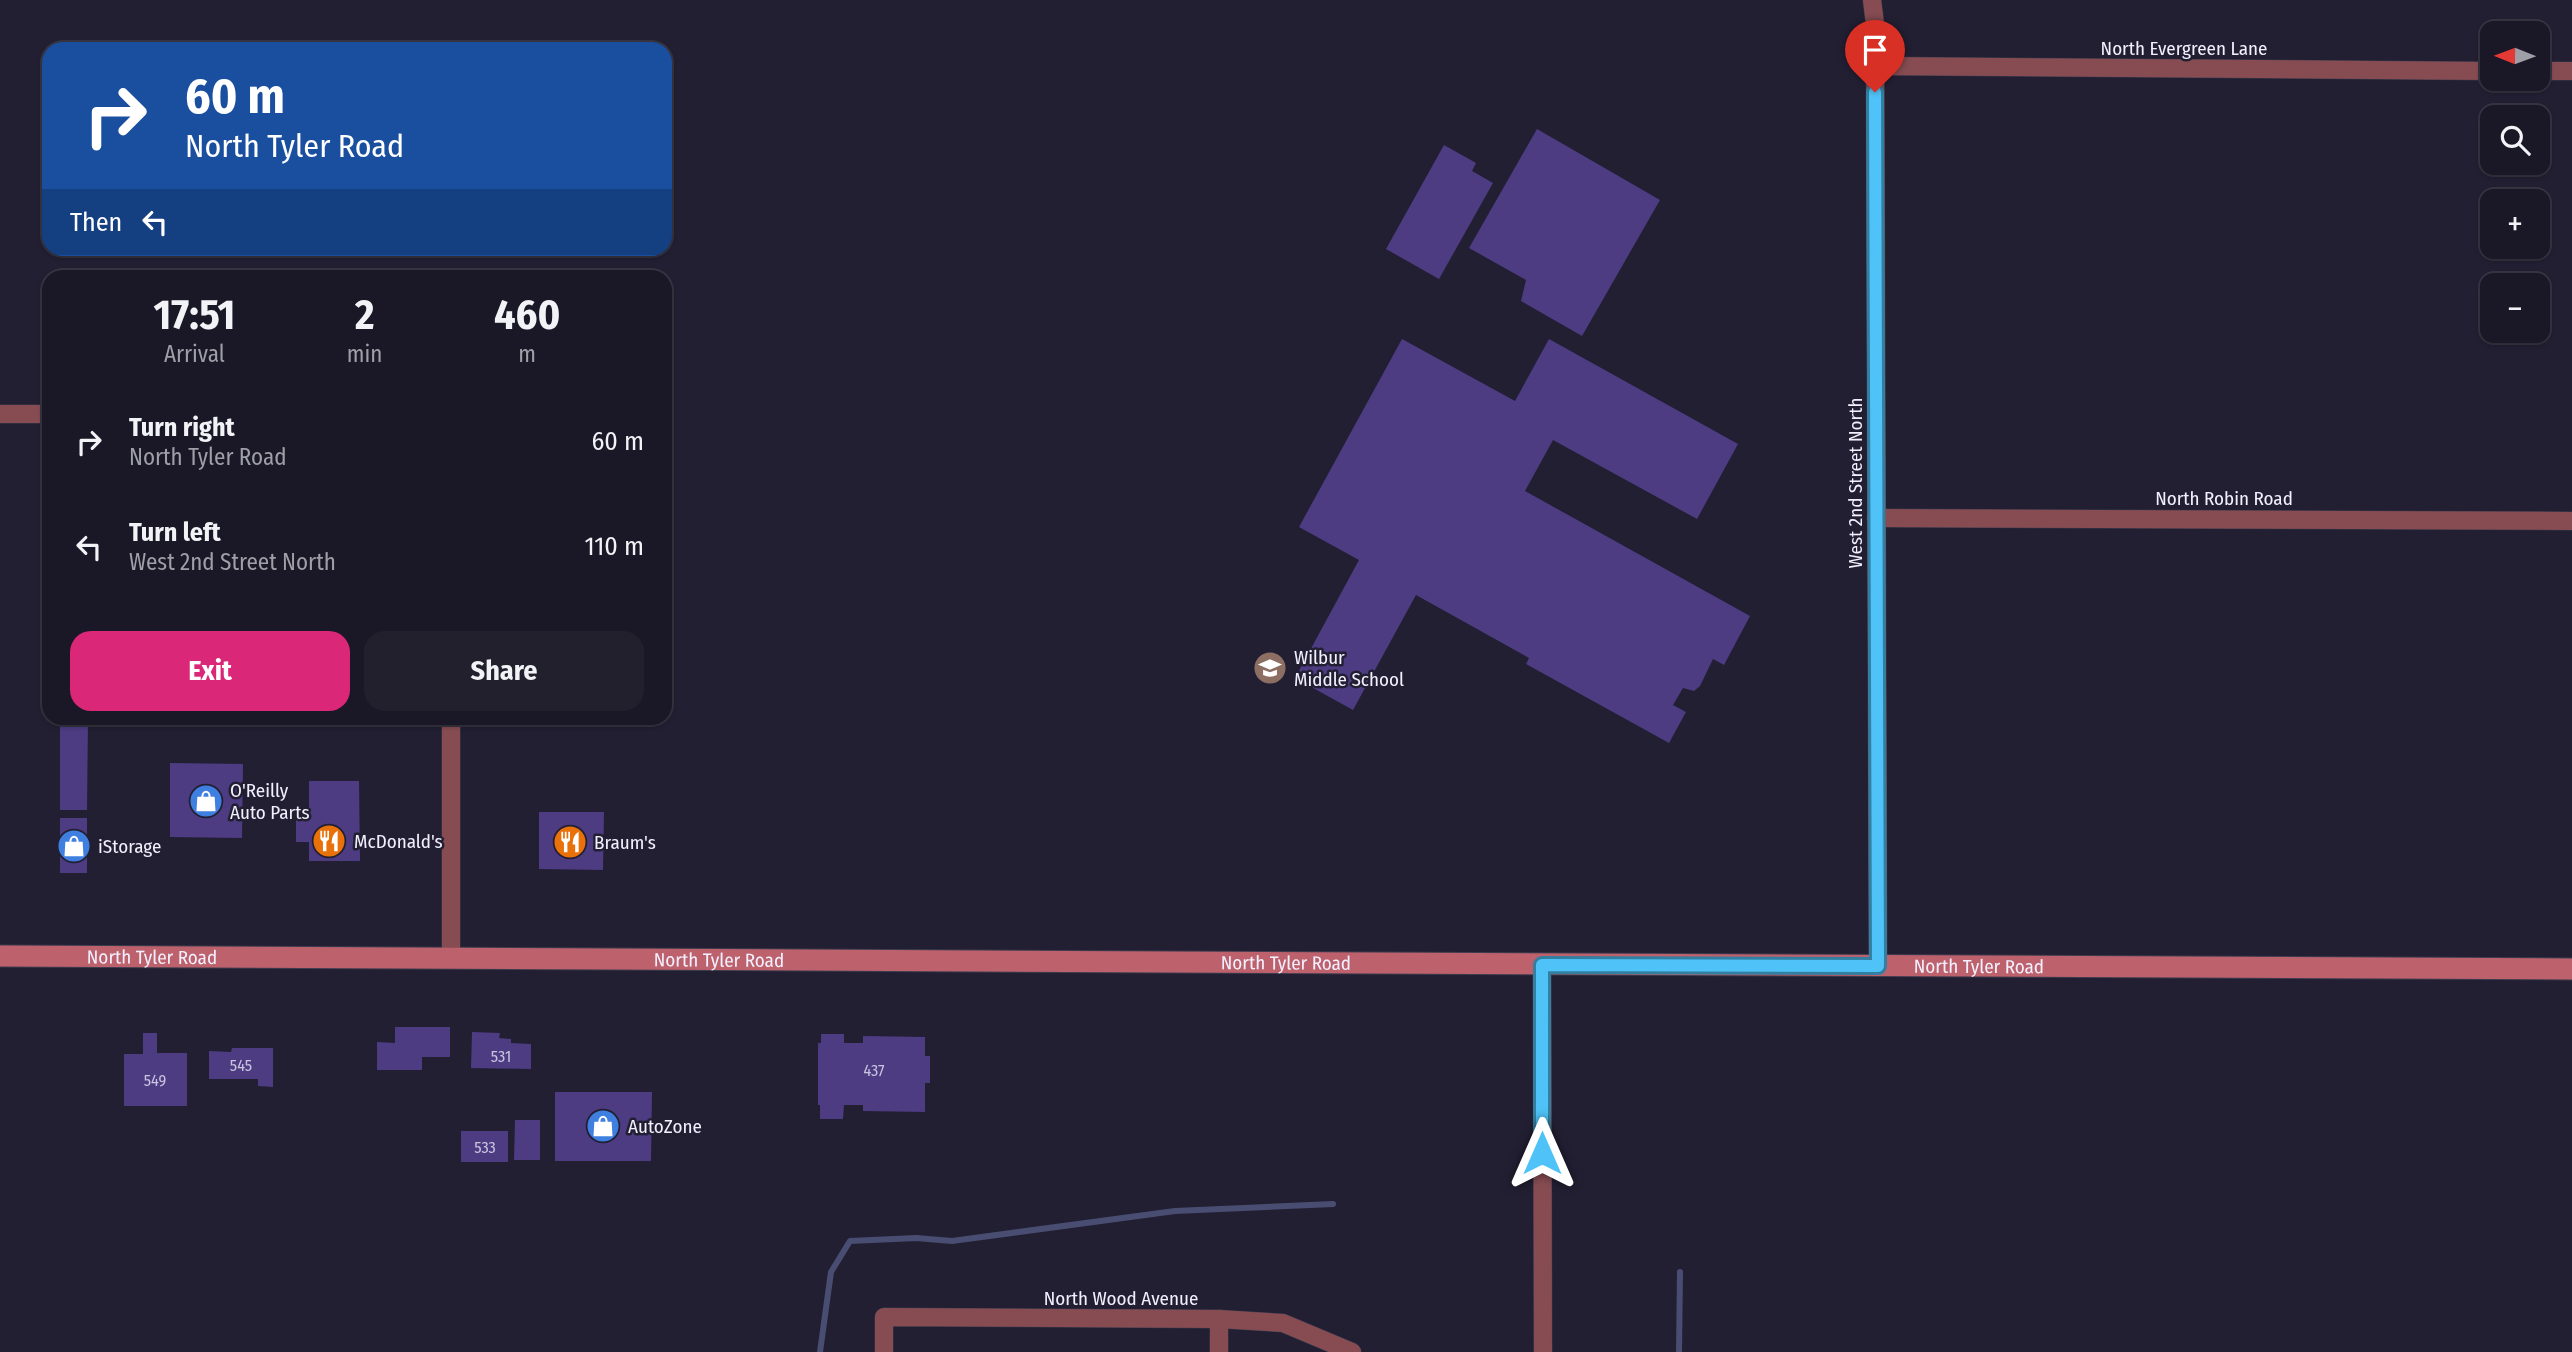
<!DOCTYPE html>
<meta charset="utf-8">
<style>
:root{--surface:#1a1726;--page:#23202e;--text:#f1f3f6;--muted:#9f9fa7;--line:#383643;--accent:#db2777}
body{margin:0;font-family:"Fira Sans Condensed",sans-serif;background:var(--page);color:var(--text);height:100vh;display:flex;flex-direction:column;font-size:26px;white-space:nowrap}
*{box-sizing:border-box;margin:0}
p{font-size:23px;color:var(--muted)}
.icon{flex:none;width:38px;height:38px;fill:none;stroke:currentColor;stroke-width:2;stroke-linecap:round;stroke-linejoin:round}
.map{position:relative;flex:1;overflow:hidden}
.panel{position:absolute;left:42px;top:270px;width:630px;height:455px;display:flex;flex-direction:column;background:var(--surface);border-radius:21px;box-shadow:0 2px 5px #0004,0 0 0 2px var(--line)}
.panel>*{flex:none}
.banner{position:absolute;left:42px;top:42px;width:630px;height:214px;border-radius:21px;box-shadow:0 2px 5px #0004,0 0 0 2px var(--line);background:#1a4fa0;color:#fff;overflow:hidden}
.needle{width:46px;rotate:271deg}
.fabs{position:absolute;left:2480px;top:21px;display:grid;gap:14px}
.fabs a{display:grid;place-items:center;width:70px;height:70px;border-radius:14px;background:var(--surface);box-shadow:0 2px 5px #0004,0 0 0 2px var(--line);font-size:35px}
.pin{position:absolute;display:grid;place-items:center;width:60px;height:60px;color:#fff;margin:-72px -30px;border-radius:50% 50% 50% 0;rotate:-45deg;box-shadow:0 0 7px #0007}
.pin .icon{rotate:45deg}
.me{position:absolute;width:77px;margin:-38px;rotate:0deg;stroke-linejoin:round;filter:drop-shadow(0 0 5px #0008)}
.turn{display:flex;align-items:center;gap:24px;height:147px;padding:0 28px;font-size:32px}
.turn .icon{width:91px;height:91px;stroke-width:2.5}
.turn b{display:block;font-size:49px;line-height:60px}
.then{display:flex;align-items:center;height:66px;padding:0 28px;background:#0003;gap:14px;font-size:26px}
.eta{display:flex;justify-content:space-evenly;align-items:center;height:119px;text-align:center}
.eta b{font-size:42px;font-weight:700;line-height:49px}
.cta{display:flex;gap:14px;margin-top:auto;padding:14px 28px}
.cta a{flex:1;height:80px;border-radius:21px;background:var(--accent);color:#fff;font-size:28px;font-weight:700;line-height:80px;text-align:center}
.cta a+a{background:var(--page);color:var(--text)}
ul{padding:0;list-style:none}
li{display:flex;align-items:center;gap:21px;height:105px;padding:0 28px}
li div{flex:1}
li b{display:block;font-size:26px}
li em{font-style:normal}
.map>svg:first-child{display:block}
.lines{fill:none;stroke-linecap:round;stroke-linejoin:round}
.stream{stroke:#494d71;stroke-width:6}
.building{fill:#4d3c82}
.street-casing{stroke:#3f3c4f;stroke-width:19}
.secondary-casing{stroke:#3f3c4f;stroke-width:23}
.street{stroke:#864c52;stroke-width:18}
.secondary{stroke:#bd616c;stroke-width:21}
.route-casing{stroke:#337fa1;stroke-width:18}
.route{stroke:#4fc3f7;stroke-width:12}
.labels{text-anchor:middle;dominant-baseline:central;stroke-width:5;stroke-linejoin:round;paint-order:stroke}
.number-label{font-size:16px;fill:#c9c3df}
.street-label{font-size:19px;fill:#f2f0fe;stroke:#221f33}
.poi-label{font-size:19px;fill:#f2f0fe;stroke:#221f33;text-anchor:start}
</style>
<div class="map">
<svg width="2572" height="1352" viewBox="0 0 2572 1352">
<rect width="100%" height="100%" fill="#221f33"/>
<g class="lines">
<g class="stream">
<path d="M820 1352 831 1272 850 1241 916 1238 952 1241 1175 1211 1333 1204"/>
<path d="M1679 1352 1680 1272"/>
</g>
</g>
<g class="building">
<path d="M1537 129 1660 200 1582 336 1521 301 1526 280 1469 248Z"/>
<path d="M1444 145 1476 163 1472 171 1493 183 1439 279 1386 249Z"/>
<path d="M1402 339 1515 401 1549 339 1738 444 1697 519 1553 440 1525 491 1750 616 1724 665 1713 659 1700 686 1694 691 1683 688 1673 705 1686 712 1669 743 1526 664 1529 658 1416 595 1353 710 1295 678 1359 560 1299 527Z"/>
<path d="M60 718H88L87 810H60Z"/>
<path d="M170 763 243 764 242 838 170 837Z"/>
<path d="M309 781H359L360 861H309V842H296V817H309Z"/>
<path d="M539 812H604L603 870 539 869Z"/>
<rect x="60" y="818" width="27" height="55"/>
<path d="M395 1027H450V1057H422V1070H377V1042L395 1043Z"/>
<path d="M472 1032 500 1033 499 1038 511 1039V1043L531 1044V1069L471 1068Z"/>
<path d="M143 1033H157V1053H187V1106H124V1054H143Z"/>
<path d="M821 1034H844V1043H863V1036L925 1037V1056H930V1083H925V1112L863 1111V1105H844L843 1119H820V1105H818V1043H821Z"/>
<path d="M232 1048H273V1087L258 1086V1079H209V1051L231 1052Z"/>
<path d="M555 1092H652L651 1161H555Z"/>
<path d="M515 1120H540V1160H514Z"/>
<rect x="461" y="1131" width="47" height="31"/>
</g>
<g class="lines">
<defs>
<g id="street">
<path d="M1872 0 1875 24 1878 966"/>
<path d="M1875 66 2492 71"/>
<path d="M2538 71H2572"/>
<path d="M0 414H49"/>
<path d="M1876 518 2572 521"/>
<path d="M451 958V718"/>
<path d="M1542 965 1543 1352"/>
<path d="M1219 1319V1352"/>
<path d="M884 1352V1317L1219 1319 1283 1323 1352 1352"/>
</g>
<g id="secondary">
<path id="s1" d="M0 956 2572 969"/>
</g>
</defs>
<use href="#street" class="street-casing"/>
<use href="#secondary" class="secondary-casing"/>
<use href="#street" class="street"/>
<use href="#secondary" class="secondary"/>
</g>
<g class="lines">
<defs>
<path id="route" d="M1542 1153V965L1878 966 1875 92"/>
</defs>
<use href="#route" class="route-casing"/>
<use href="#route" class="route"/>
</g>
<defs>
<symbol id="school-disc" viewBox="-11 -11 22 22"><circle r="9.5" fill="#8d6e63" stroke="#221f33"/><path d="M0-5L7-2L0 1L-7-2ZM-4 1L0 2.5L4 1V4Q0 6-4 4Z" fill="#fff"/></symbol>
<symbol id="shop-disc" viewBox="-11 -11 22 22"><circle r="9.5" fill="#3f7fe0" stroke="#221f33"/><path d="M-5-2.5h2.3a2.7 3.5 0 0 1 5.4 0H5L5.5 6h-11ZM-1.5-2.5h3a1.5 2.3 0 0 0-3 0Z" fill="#fff"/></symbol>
<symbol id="restaurant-disc" viewBox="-11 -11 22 22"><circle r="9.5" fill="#e8710a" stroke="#221f33"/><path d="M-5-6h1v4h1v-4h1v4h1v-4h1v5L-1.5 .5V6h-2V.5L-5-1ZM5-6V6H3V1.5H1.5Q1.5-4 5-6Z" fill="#fff"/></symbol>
</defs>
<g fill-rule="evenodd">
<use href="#school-disc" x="1251" y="649" width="38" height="38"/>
<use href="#shop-disc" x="187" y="782" width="38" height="38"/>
<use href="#restaurant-disc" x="310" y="822" width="38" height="38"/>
<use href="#restaurant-disc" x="551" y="823" width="38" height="38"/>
<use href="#shop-disc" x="55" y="827" width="38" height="38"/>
<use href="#shop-disc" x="584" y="1107" width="38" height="38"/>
</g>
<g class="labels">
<g class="number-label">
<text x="501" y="1056">531</text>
<text x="241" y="1065">545</text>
<text x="874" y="1070">437</text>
<text x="155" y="1080">549</text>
<text x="485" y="1147">533</text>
</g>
<g class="street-label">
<text x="2184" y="48">North Evergreen Lane</text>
<text transform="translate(1855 483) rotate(-90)">West 2nd Street North</text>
<text x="2224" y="498">North Robin Road</text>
<text stroke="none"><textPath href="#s1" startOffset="152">North Tyler Road</textPath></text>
<text stroke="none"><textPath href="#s1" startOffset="719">North Tyler Road</textPath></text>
<text stroke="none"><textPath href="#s1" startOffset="1286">North Tyler Road</textPath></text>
<text stroke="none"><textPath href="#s1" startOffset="1979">North Tyler Road</textPath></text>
<text x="1121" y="1298">North Wood Avenue</text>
</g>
<g class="poi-label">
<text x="1294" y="657">Wilbur<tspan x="1294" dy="22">Middle School</tspan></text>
<text x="230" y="790">O'Reilly<tspan x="230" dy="22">Auto Parts</tspan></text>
<text x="354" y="841">McDonald's</text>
<text x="594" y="842">Braum's</text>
<text x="98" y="846">iStorage</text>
<text x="628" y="1126">AutoZone</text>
</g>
</g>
</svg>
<div class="fabs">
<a><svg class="needle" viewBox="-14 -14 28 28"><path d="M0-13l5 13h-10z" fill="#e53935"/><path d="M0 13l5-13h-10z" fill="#9f9fa7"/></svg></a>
<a><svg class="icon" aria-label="search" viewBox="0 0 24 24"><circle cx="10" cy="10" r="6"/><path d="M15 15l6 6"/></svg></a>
<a>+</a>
<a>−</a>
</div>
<div class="pin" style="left:1875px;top:92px;background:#d93025"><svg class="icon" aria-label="arrive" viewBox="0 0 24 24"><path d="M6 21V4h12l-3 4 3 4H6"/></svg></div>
<svg class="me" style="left:1542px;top:1153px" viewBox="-20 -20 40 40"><path d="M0-17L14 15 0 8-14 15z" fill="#4fc3f7" stroke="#fff" stroke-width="4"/></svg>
<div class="banner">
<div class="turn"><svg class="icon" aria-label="right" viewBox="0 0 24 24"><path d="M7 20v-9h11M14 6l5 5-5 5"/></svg><div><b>60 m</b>North Tyler Road</div></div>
<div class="then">Then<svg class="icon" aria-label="left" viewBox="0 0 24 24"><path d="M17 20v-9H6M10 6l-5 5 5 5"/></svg></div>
</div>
<section class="panel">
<div class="eta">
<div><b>17:51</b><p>Arrival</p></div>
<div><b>2</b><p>min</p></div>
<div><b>460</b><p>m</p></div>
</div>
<ul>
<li><svg class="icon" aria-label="right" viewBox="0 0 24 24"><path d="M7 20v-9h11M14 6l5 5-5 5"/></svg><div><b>Turn right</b><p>North Tyler Road</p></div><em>60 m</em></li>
<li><svg class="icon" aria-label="left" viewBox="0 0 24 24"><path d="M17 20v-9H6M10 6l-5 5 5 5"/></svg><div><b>Turn left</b><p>West 2nd Street North</p></div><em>110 m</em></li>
</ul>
<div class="cta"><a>Exit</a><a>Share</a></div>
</section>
</div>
